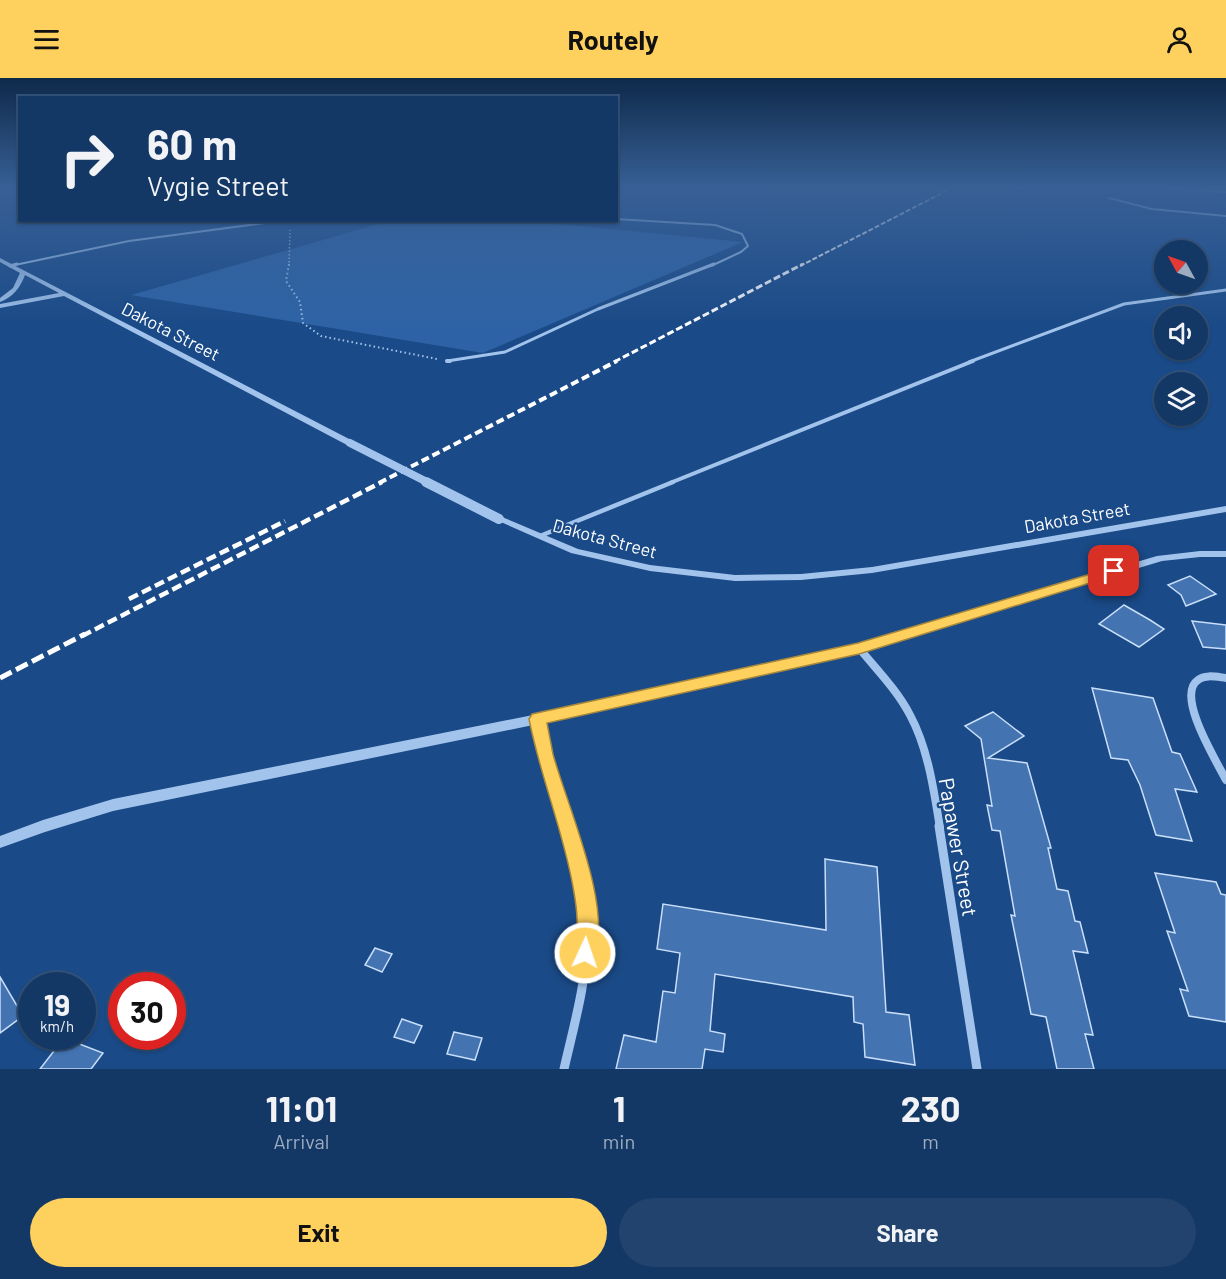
<!DOCTYPE html>
<style>
:root{--surface:#143865;--page:#21436e;--text:#f1f3f6;--muted:#9dacbf;--line:#335279;--accent:#fed05e}
body{margin:0;font-family:Barlow,sans-serif;background:var(--page);color:var(--text);height:100vh;display:flex;flex-direction:column;font-size:22px;white-space:nowrap}
*{box-sizing:border-box;margin:0}
p{font-size:20px;color:var(--muted)}
.icon{flex:none;width:33px;height:33px;fill:none;stroke:currentColor;stroke-width:2;stroke-linecap:round;stroke-linejoin:round}
.map{position:relative;height:991px;overflow:hidden}
.side{display:flex;flex-direction:column;background:var(--surface);flex:1}
.side>*{flex:none}
.banner{position:absolute;left:18px;top:18px;width:600px;height:126px;border-radius:0px;box-shadow:0 2px 4px #0004,0 0 0 2px var(--line);background:#143865;color:var(--text);overflow:hidden}
.needle{width:39px;rotate:310deg}
.tools{position:absolute;left:1154px;top:162px;display:grid;gap:12px}
.tools a{display:grid;place-items:center;width:54px;height:54px;border-radius:50%;background:var(--surface);box-shadow:0 2px 4px #0004,0 0 0 2px var(--line);font-size:30px}
.speed{position:absolute;left:18px;top:894px;display:flex;gap:12px;font-size:30px;font-weight:700;text-align:center}
.speed>*{display:grid;place-content:center;width:78px;height:78px;border-radius:50%;background:var(--surface);box-shadow:0 2px 4px #0004,0 0 0 2px var(--line);line-height:1}
.speed small{font-size:15px;font-weight:400}
.speed .limit{border:9px solid #d22;background:#fff;color:#111}
.pin{position:absolute;display:grid;place-items:center;width:51px;height:51px;color:#fff;margin:-26px;border-radius:12px;box-shadow:0 3px 9px #0006}
.me{position:absolute;width:66px;margin:-33px;rotate:3deg;stroke-linejoin:round;filter:drop-shadow(0 0 4px #0008)}
.turn{display:flex;align-items:center;gap:21px;height:126px;padding:0 30px;font-size:27px}
.turn .icon{width:78px;height:78px;stroke-width:2.5}
.turn b{display:block;font-size:42px;line-height:51px}
.eta{display:flex;justify-content:space-evenly;align-items:center;height:102px;text-align:center}
.eta b{font-size:36px;font-weight:700;line-height:42px}
.button{display:flex;gap:12px;margin-top:auto;padding:12px 30px}
.button a{flex:1;height:69px;border-radius:36px;background:var(--accent);color:#111;font-size:24px;font-weight:700;line-height:69px;text-align:center}
.button a+a{background:var(--page);color:var(--text)}
header{display:flex;justify-content:space-between;align-items:center;height:78px;padding:0 30px;background:var(--accent);color:#111;font-size:27px;font-weight:700}
.map>svg:first-child{display:block}
.green{fill:#2d63a6}
.building{fill:#4373b1;stroke:#c8def9;stroke-width:1.5}
.lines{fill:none;stroke-linecap:round;stroke-linejoin:round}
.path-far1{stroke:#a2c4ec;stroke-width:1.5;stroke-dasharray:1.5 2;stroke-linecap:butt}
.path{stroke:#a2c4ec;stroke-width:2;stroke-dasharray:1.5 3;stroke-linecap:butt}
.service-far3{stroke:#a2c4ec;stroke-width:2}
.service-far2{stroke:#a2c4ec;stroke-width:3}
.service-far1{stroke:#a2c4ec;stroke-width:4}
.service{stroke:#a2c4ec;stroke-width:4.5}
.minor-far1{stroke:#a2c4ec;stroke-width:8}
.minor{stroke:#a2c4ec;stroke-width:9}
.tertiary{fill:#a2c4ec;fill-rule:evenodd}
.rail-far4{stroke:#fff;stroke-width:2;stroke-dasharray:5 2;stroke-linecap:butt}
.rail-far3{stroke:#fff;stroke-width:3;stroke-dasharray:7 3;stroke-linecap:butt}
.rail-far2{stroke:#fff;stroke-width:4;stroke-dasharray:8 4;stroke-linecap:butt}
.rail-far1{stroke:#fff;stroke-width:4.5;stroke-dasharray:10 4.5;stroke-linecap:butt}
.rail{stroke:#fff;stroke-width:5;stroke-dasharray:13 5;stroke-linecap:butt}
.tertiary-bridge-far1{stroke:#a2c4ec;stroke-width:8}
.tertiary-bridge{stroke:#a2c4ec;stroke-width:10}
.route{fill:#fed05e;stroke:#a5873d;stroke-width:1.5}
.labels{text-anchor:middle;dominant-baseline:central;stroke-width:4.5;stroke-linejoin:round;paint-order:stroke}
.street-label{font-size:18px;fill:#fff;stroke:#1a4a87}
.near-street-label{font-size:21px;fill:#fff;stroke:#1a4a87}
</style>
<header><svg class="icon" aria-label="menu" viewBox="0 0 24 24"><path d="M4 6h16M4 12h16M4 18h16"/></svg>Routely<svg class="icon" aria-label="person" viewBox="0 0 24 24"><circle cx="12" cy="8" r="4"/><path d="M4 21q1-7 8-7t8 7"/></svg></header>
<div class="map">
<svg width="1226" height="991" viewBox="0 0 1226 991">
<rect width="100%" height="100%" fill="#1a4a87"/>
<path class="green" d="M389 143H528L743 164 483 275 131 217Z"/>
<g class="building">
<path d="M1190 498 1216 516 1186 528 1181 517 1168 507Z"/>
<path d="M1124 527 1150 542 1164 551 1139 569 1099 546Z"/>
<path d="M1192 543 1226 547V571L1203 569Z"/>
<path d="M1092 610 1153 620 1172 674 1180 676 1197 714 1175 711 1192 763 1156 757 1140 707 1128 682 1111 680Z"/>
<path d="M993 634 1024 658 988 680 1027 685 1051 770H1048L1057 811 1068 813 1075 843 1080 844 1088 875 1073 873 1093 957 1085 956 1094 991H1057L1046 939 1031 936 1011 837 1015 838 1000 753 992 752 987 727 992 728 981 661 965 648Z"/>
<path d="M825 781 877 789 886 934 909 937 915 987 865 979 863 946 854 944 853 919 715 896 710 953 725 956 723 974 705 971 702 991H616L624 957 656 964 663 913 675 915 680 875 657 871 663 826 826 852Z"/>
<path d="M1155 795 1216 804 1221 816 1226 817V944L1189 938 1180 911 1188 913 1167 853 1175 855Z"/>
<path d="M375 870 392 876 382 894 365 887Z"/>
<path d="M0 899 23 938 0 955Z"/>
<path d="M402 941 422 948 414 965 394 959Z"/>
<path d="M454 954 482 960 475 982 447 976Z"/>
<path d="M64 960 103 975 91 991H40Z"/>
</g>
<g class="lines">
<path class="path-far1" d="M289 188 290 152"/>
<path class="path" d="M289 186 286 203 300 224 303 245 321 258 437 281"/>
<g class="service-far3">
<path d="M1172 111 1226 114"/>
<path d="M1109 120 1152 131 1226 138"/>
<path d="M616 141 715 147 742 156 748 168 741 174 711 188"/>
<path d="M10 188 129 163 287 142"/>
</g>
<g class="service-far2">
<path d="M10 188 17 186"/>
<path d="M447 283 505 274 598 231 714 186"/>
<path d="M969 284 1124 226 1226 212"/>
</g>
<g class="service-far1">
<path d="M447 283H450"/>
<path d="M670 405 973 283"/>
</g>
<path class="service" d="M540 458 673 404"/>
<g class="minor-far1">
<path d="M859 570C877 592 897 612 910 637 928 670 934 713 940 750"/>
<path d="M1226 600C1217 599 1205 596 1198 602 1175 617 1217 684 1226 702"/>
<path d="M538 641 569 750"/>
</g>
<g class="minor">
<path d="M939 748 977 991"/>
<path d="M564 991C574 947 587 903 587 858 588 820 579 784 568 748"/>
</g>
<g class="tertiary">
<path d="M0 180 353 363 354 365 353 367H347L64 218 0 230V226L59 215 25 197C20 210 13 219 0 224V220L13 210 20 195 0 184Z"/>
<path d="M1226 428V434L872 495 801 502 735 503 650 493 571 475 494 441 496 439H502L578 471 650 487 735 497 801 496 872 489Z"/>
<path d="M1200 473H1226V479H1200L1162 483 859 574 538 646 113 733 45 754 0 770V758L43 742 113 721 538 636 858 566 1157 478Z"/>
</g>
<path class="rail-far4" d="M800 188 950 111"/>
<path class="rail-far3" d="M614 284 803 186"/>
<path class="rail-far2" d="M379 405 617 283"/>
<g class="rail-far1">
<path d="M129 521 285 443"/>
<path d="M82 558 382 404"/>
</g>
<path class="rail" d="M0 600 85 556"/>
<path class="tertiary-bridge-far1" d="M350 365 429 405"/>
<path class="tertiary-bridge" d="M426 404 499 441"/>
</g>
<linearGradient id="sky" x2="0" y2="1"><stop stop-color="#0e294a"/><stop offset="0.44" stop-color="#386096"/><stop offset="1" stop-color="#386096" stop-opacity="0"/></linearGradient>
<rect width="1226" height="250" fill="url(#sky)"/>
<path class="route" d="M1114 489 1119 490 1121 493 1119 496 859 576 547 645C549 655 551 666 553 676 567 728 615 832 593 882L585 885 578 882C572 869 578 855 577 841 577 831 575 820 573 809 563 752 540 698 529 641L532 636 858 565Z"/>
<g class="labels">
<g class="street-label">
<text transform="translate(171 253) rotate(27)">Dakota Street</text>
<text transform="translate(1077 439) rotate(-10)">Dakota Street</text>
<text transform="translate(605 460) rotate(15)">Dakota Street</text>
</g>
<g class="near-street-label">
<text transform="translate(959 769) rotate(80)">Papawer Street</text>
</g>
</g>
</svg>
<div class="tools">
<a><svg class="needle" viewBox="-14 -14 28 28"><path d="M0-13l5 13h-10z" fill="#e53935"/><path d="M0 13l5-13h-10z" fill="#9dacbf"/></svg></a>
<a><svg class="icon" aria-label="sound" viewBox="0 0 24 24"><path d="M4 9h4l5-4v14l-5-4H4zM17 9q2 3 0 6"/></svg></a>
<a><svg class="icon" aria-label="layers" viewBox="0 0 24 24"><path d="M12 4l9 5-9 5-9-5zM3 14l9 5 9-5"/></svg></a>
</div>
<div class="speed"><div>19<small>km/h</small></div><div class="limit">30</div></div>
<div class="pin" style="left:1114px;top:493px;background:#d93025"><svg class="icon" aria-label="arrive" viewBox="0 0 24 24"><path d="M6 21V4h12l-3 4 3 4H6"/></svg></div>
<svg class="me" style="left:585px;top:875px" viewBox="-20 -20 40 40"><circle r="17" fill="#fed05e" stroke="#fff" stroke-width="3"/><path d="M0-11L8 9 0 5-8 9z" fill="#fff"/></svg>
<div class="banner">
<div class="turn"><svg class="icon" aria-label="right" viewBox="0 0 24 24"><path d="M7 20v-9h11M14 6l5 5-5 5"/></svg><div><b>60 m</b>Vygie Street</div></div>
</div>
</div>
<section class="side">
<div class="eta">
<div><b>11:01</b><p>Arrival</p></div>
<div><b>1</b><p>min</p></div>
<div><b>230</b><p>m</p></div>
</div>
<div class="button"><a>Exit</a><a>Share</a></div>
</section>
